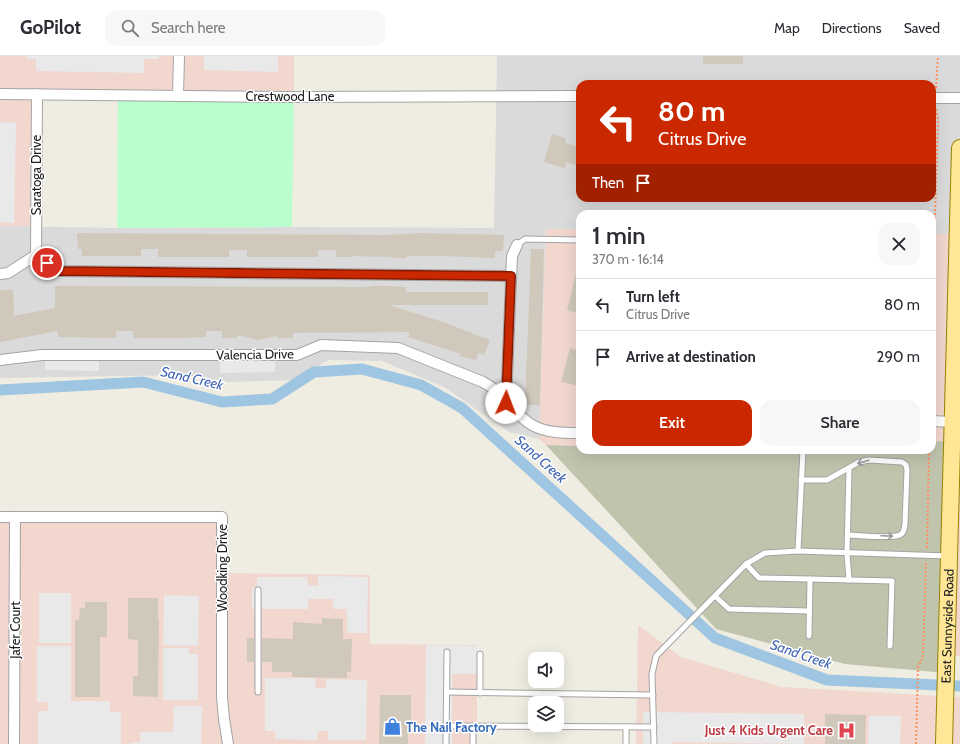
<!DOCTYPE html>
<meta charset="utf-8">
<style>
:root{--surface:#fff;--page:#f7f7f7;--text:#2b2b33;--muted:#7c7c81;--line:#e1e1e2;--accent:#ca2800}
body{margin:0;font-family:Cabin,sans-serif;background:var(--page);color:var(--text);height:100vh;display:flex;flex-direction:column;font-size:15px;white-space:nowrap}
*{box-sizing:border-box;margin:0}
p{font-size:13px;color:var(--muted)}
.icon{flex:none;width:22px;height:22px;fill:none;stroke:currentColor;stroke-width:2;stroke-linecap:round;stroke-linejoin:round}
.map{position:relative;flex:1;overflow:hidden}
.side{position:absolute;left:576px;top:154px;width:360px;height:244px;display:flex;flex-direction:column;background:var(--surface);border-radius:12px;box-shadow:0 4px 16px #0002}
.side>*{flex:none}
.banner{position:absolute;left:576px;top:24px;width:360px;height:122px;border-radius:12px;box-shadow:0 4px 16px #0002;background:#ca2800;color:#fff;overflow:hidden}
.fabs{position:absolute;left:528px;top:596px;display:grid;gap:8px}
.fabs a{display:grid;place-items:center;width:36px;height:36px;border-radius:8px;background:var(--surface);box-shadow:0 4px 16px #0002;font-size:20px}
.pin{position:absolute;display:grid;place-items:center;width:34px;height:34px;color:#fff;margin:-17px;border:2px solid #fff;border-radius:50%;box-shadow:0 1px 4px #0007}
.me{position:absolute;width:44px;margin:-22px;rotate:2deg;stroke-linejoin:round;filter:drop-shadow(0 0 3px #0008)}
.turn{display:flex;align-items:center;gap:14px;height:84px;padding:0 16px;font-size:18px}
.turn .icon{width:52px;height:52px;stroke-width:2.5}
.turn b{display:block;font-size:28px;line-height:34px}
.then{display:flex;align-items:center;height:38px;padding:0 16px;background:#0003;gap:8px;font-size:15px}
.round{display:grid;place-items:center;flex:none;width:42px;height:42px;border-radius:12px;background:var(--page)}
.head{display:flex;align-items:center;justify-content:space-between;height:68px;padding:0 16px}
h1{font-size:24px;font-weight:600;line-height:30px}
.primary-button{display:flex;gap:8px;margin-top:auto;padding:8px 16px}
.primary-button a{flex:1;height:46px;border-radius:12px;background:var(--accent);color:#fff;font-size:16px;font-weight:600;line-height:46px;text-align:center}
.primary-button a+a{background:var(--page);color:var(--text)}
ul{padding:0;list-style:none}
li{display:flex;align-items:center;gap:12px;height:52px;padding:0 16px;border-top:1px solid var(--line)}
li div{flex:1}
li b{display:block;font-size:15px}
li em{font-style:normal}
header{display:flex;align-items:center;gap:24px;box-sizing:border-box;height:56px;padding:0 20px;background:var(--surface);border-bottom:1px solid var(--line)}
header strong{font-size:19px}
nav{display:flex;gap:22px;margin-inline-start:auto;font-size:14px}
.search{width:280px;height:36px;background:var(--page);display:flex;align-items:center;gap:10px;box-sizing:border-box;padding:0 14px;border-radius:12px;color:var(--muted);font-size:15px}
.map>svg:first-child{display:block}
.residential{fill:#dbdada;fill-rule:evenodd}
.commercial{fill:#f2d7cf}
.construction{fill:#c0c4ad}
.park{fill:#bafecd}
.parking{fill:#e9e9e9}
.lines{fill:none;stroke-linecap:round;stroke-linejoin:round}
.canal{stroke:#9ec5e1;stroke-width:11}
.building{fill:#cfc8bb}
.lane-casing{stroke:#a4a4a4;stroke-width:7}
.street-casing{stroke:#a4a4a4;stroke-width:12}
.primary-casing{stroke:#968200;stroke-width:18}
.path{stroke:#ff9263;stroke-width:2;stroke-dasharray:2 2;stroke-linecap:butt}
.lane{stroke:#fff;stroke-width:5}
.street{stroke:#fff;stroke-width:10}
.primary{stroke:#ffe797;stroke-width:16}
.oneway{stroke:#999}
.route-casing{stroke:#831a00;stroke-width:10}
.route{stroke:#ca2800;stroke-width:7}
.labels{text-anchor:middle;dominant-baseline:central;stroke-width:3;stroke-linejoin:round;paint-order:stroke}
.street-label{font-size:13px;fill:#1d1d1d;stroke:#fff}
.shop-label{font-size:13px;font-weight:bold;fill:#366cbe;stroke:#fff;text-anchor:start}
.health-label{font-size:13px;font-weight:bold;fill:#be3a42;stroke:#fff;text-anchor:end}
.water-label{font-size:14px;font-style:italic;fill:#4164b5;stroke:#fff}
</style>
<header>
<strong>GoPilot</strong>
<div class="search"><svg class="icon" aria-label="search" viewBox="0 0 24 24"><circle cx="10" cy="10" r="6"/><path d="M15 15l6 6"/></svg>Search here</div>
<nav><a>Map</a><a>Directions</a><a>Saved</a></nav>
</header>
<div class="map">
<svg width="960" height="688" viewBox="0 0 960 688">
<rect width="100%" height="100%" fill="#efede2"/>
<path class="residential" d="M497 0H960V92L957 178H932V158H580V173H546L539 383 509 376 444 331 382 305 329 304 292 324 228 326 186 319 0 322V170L117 172 292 171 494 172ZM580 28H932V142H580Z"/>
<g class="commercial">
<path d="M0 0H294V41L37 38 36 170H0Z"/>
<path d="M960 90V600L946 599 951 386 932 385V178H957Z"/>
<path d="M546 173H580V390L546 389 539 383Z"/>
<path d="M0 461H222V517L370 519V588L477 589V688H0Z"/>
<path d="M638 569 681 601 782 631 960 641V688H636Z"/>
</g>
<path class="construction" d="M932 385 952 386 946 617 845 608 716 573 546 389 580 390V394H772L843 395 847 394H932Z"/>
<path class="park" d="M118 39 294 41 292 171 117 172Z"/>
<g class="parking">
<path d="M27 0H159V3H144V17L36 15V3H27Z"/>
<path d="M204 0H278V16L204 14Z"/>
<path d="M0 66 16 67 14 167 0 166Z"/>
<path d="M45 299H99V315L45 314Z"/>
<path d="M220 299H275V316L220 317Z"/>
<path d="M318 520 368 521 367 577H347V553H333V543H308V553H252V532L257 531V521H307L308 529 318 530Z"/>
<rect x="39" y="537" width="32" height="50"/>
<path d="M164 539 199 540 198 590 163 589Z"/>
<path d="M426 589 477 590V618H452V688H463H425Z"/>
<path d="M37 590H71V645H110V656H121V688H38V655H48V646H37Z"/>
<path d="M163 592H189V598H198V644H163Z"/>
<path d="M265 622H315L316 632H326V623L367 624 366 684H328V675H318L317 684 275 683V675H265Z"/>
<path d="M174 650H202L201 688H130V687L140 686V676H173Z"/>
<path d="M643 656 804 658V688L673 686 672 688H643Z"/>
<path d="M869 660H901L900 688H868Z"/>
</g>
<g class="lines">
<path class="canal" d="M0 334 143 326 222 346 272 343 314 316 362 313 421 329 462 352 715 582 827 624 960 630"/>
</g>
<g class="building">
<rect x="703" y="0" width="40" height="8"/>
<path d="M552 78 566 82 565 87 580 91V110L566 106 565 112 544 106Z"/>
<path d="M77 177 388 179 420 177 504 179 503 195H495V202L440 200H407V202H398L379 200V201L352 200V201H336V194H318V201H247V194H229V201H158V193H141V200H82V193H78Z"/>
<path d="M531 193H544L540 349H525Z"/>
<path d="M577 214H580V258L567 254Z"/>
<path d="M55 230 371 231 370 230H385L406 231V236H488V249H389L443 266 490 284 484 299 478 297 476 304 460 300 461 298 408 281 410 276 293 277V282H277V280L258 284 237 279V282H222V275H206V281L178 282H133V275H116V282L58 281V275L0 286V234H13L14 260 55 252Z"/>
<path d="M570 292 580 295V330L561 326Z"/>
<path d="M128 542H158V563H159L158 641 133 640V620H138V584L128 583Z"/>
<path d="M85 546H107V581H100V641H75V564H79L80 552H85Z"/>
<path d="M322 562 343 563V583H352L351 616H347V622L292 621V616H272V606H262V582L293 583V566L322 568Z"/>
<rect x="247" y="582" width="7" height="24"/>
<path d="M380 639H411V664H408V688H379Z"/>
<path d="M825 658 866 659 865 688H825Z"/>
</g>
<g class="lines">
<defs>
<g id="lane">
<path d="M517 189 525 183 580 184"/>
<path d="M801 424H827L859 406 869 404 902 406 906 409 907 414 905 468C904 473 904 477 900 479 892 483 858 479 848 479"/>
<path d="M798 495 948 500"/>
<path d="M746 508 759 522 810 523 809 580"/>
<path d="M810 523 892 525 890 590"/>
<path d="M849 524 847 497 849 413"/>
<path d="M715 540 729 553 808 555"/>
<path d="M480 598V637"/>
<path d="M258 636V534"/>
<path d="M447 636 653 639"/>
<path d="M446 670 654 671"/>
<path d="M446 688 447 596"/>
<path d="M473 688V670"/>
<path d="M626 688V671"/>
<path d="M654 688 652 618 656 600 746 508 765 497 798 495 803 394"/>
</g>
<g id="street">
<path d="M0 38 290 41 580 40"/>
<path d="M178 40 179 0"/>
<path d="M932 42H960"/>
<path d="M36 199 37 38"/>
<path d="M0 218 8 217 36 199 59 215 511 220"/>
<path d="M0 304 42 299H297L321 289 398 292 483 326C488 329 492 331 496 335 508 346 518 361 532 369 546 377 564 377 580 377"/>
<path d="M506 347 512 200 517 189"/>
<path d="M932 365 952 366"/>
<path d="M0 461H222V641L224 663 228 688"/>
<path d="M14 688 15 461"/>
</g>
<g id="primary">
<path id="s1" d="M944 688 960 92"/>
</g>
</defs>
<use href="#lane" class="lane-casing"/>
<use href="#street" class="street-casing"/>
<use href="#primary" class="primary-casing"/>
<g class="path">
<path d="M936 32 938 0"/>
<path d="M932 251 938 64 936 52"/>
<path d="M927 492 929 394"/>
<path d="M916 688 918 612 923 600 926 506"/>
</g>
<use href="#lane" class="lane"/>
<use href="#street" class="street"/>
<use href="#primary" class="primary"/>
</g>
<defs><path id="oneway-shaft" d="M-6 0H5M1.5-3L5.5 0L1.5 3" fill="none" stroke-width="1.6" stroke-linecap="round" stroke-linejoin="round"/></defs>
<g class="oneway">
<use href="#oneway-shaft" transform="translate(863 406) rotate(163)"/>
<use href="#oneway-shaft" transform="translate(887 480) rotate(2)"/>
</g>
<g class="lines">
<defs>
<path id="route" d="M47 207 59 215 511 220 506 347"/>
</defs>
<use href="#route" class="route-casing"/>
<use href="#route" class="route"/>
</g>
<defs>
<symbol id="shop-bare" viewBox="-9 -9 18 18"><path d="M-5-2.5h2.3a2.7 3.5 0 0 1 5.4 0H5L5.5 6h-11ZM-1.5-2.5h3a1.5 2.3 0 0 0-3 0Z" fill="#3f7fe0" stroke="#fff" stroke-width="2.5" paint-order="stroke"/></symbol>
<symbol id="hospital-bare" viewBox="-9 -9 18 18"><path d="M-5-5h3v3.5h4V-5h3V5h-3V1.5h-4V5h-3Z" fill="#e0444e" stroke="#fff" stroke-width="2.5" paint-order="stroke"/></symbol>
</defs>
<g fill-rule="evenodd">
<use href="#shop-bare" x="380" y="658" width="25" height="25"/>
<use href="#hospital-bare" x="834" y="662" width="25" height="25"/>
</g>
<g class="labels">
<g class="street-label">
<text x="290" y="40">Crestwood Lane</text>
<text transform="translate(36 119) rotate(-90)">Saratoga Drive</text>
<text transform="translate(255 298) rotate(-1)">Valencia Drive</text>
<text transform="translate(222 512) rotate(-90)">Woodking Drive</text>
<text stroke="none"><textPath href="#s1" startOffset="118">East Sunnyside Road</textPath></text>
<text transform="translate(15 574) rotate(-90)">Jafer Court</text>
</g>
<g class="shop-label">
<text x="406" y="671">The Nail Factory</text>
</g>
<g class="health-label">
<text x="833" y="674">Just 4 Kids Urgent Care</text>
</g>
<g class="water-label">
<text transform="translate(192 322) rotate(13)">Sand Creek</text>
<text transform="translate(541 403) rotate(42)">Sand Creek</text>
<text transform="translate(801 598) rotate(19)">Sand Creek</text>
</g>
</g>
</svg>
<div class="fabs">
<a><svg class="icon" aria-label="sound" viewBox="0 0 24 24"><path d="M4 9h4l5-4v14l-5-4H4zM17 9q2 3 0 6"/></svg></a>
<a><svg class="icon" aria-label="layers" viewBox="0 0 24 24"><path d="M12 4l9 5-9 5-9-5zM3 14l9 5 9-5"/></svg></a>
</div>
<div class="pin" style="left:47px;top:207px;background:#d93025"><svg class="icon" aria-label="arrive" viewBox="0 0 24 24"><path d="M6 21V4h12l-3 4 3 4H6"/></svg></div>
<svg class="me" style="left:506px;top:347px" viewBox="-20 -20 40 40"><circle r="19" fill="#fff"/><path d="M0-13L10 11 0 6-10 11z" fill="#ca2800"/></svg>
<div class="banner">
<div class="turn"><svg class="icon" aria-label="left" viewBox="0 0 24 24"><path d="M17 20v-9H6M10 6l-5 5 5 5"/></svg><div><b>80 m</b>Citrus Drive</div></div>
<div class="then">Then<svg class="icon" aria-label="arrive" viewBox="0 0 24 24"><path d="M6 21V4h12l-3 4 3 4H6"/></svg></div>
</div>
<section class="side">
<div class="head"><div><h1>1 min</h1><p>370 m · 16:14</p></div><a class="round"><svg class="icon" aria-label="close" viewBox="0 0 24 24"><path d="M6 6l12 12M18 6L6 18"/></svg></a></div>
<ul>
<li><svg class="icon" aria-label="left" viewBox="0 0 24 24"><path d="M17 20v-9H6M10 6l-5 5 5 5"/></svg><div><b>Turn left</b><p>Citrus Drive</p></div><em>80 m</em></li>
<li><svg class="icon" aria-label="arrive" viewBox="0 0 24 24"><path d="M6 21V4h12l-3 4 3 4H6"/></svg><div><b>Arrive at destination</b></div><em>290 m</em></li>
</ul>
<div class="primary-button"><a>Exit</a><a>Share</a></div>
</section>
</div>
